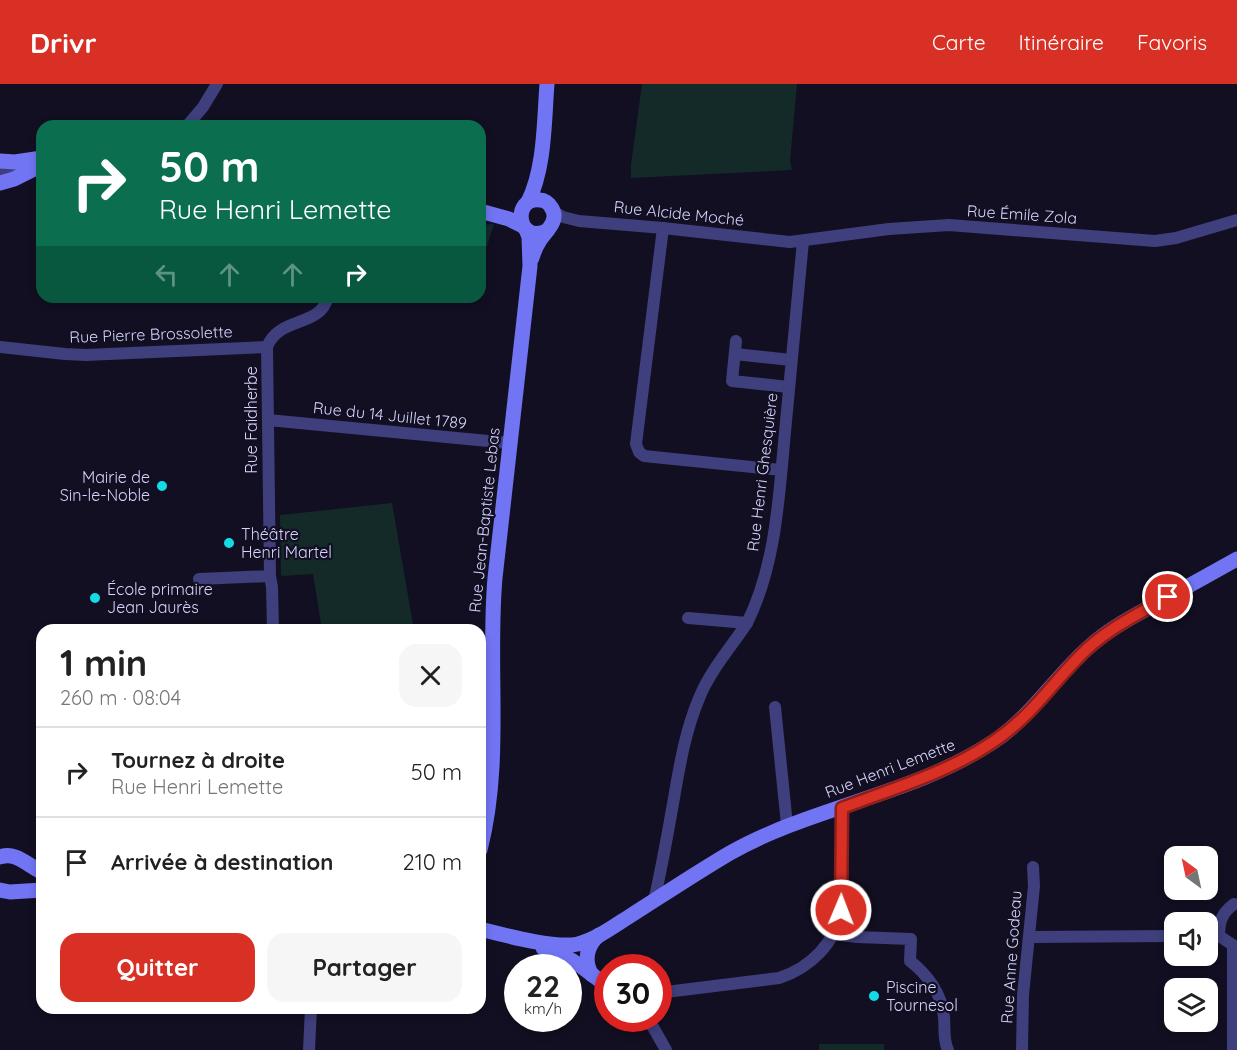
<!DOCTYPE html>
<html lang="fr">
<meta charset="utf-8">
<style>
:root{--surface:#fff;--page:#f6f6f6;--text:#222;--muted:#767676;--line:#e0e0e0;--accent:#d93025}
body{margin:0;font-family:Quicksand,sans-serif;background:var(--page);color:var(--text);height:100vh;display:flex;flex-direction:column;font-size:22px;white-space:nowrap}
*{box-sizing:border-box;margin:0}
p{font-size:20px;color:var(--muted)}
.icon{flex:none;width:33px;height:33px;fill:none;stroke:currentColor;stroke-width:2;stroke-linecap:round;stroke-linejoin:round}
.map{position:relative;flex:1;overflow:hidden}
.panel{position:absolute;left:36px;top:540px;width:450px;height:390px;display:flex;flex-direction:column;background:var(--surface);border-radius:18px;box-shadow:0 3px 9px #0003}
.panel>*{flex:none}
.hud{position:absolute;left:36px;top:36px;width:450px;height:183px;border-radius:18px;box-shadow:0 3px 9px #0003;background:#0b6e4f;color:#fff;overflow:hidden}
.needle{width:39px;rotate:327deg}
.fabs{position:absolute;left:1164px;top:762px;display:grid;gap:12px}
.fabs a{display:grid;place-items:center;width:54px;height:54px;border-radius:12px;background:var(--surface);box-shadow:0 3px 9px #0003;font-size:30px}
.speed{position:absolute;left:504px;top:870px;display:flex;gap:12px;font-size:30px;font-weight:700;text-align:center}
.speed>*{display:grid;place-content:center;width:78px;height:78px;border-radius:50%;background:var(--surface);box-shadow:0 3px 9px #0003;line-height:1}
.speed small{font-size:15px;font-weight:400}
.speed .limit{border:9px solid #d22;background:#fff;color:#111}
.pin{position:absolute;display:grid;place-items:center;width:51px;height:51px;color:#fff;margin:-26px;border:3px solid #fff;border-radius:50%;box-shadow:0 2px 6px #0007}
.me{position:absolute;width:66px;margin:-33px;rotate:1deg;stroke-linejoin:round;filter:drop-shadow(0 0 4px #0008)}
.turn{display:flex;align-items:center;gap:21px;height:126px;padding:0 24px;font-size:27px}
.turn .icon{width:78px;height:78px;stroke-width:2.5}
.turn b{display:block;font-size:42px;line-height:51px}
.lanes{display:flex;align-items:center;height:57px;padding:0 24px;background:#0003;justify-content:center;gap:30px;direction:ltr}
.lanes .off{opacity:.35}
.round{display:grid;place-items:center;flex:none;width:63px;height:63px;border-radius:18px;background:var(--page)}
.head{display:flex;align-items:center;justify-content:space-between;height:102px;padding:0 24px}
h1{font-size:36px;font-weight:700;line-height:45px}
.button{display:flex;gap:12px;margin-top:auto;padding:12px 24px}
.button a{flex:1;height:69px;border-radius:18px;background:var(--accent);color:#fff;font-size:24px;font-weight:700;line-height:69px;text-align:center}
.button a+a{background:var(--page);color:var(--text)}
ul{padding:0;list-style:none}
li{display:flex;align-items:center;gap:18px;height:90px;padding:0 24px;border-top:2px solid var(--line)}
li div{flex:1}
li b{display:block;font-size:22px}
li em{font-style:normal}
header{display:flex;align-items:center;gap:36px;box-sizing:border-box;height:84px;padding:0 30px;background:var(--accent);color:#fff}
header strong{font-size:28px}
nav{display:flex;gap:33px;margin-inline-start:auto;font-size:21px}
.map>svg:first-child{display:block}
.green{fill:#132a28}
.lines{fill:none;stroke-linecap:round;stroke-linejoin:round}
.street{stroke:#3e3f7c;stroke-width:12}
.secondary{stroke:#7275f3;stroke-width:15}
.route-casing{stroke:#8d1f18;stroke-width:15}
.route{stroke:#d93025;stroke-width:10}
.poi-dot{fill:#14dce6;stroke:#110f21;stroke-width:2}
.labels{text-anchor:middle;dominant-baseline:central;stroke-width:4.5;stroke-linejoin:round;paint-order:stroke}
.street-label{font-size:16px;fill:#d5d3fb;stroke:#110f21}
.poi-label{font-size:16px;fill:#d5d3fb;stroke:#110f21;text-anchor:start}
</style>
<header>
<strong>Drivr</strong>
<nav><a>Carte</a><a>Itinéraire</a><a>Favoris</a></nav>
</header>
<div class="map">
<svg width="1237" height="966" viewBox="0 0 1237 966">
<rect width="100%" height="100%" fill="#110f21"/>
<g class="green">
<path d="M642 0H797L790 77 792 86 631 94V81Z"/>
<path d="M494 140 487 162 480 164V141Z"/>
<path d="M392 419 414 546H322L313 490 281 492 280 431Z"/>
<rect x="819" y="960" width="65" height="6"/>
</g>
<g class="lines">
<g class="street">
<path d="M187 42 203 23 217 0"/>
<path d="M0 90 21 79"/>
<path d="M554 128 563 133 579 137 663 144 790 158 889 145 949 141 1155 157 1176 154 1237 136"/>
<path d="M663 144 636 360 639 368 644 372 781 386"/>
<path d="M736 257 732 297 789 303"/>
<path d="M0 263 65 270 86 271 267 263"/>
<path d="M735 270 791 276"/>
<path d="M268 336 509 359"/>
<path d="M270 492 272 503 273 546"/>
<path d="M199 495 270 492 267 263C279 232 320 244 328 213"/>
<path d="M688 534 747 539"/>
<path d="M775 623 787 741"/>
<path d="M654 817C662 783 668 748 674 714 680 679 686 644 700 612 710 587 732 562 747 539 776 481 779 412 785 348 791 285 797 221 803 157"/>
<path d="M833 850 857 853 911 855 910 877C927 890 942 910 944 933 945 944 943 956 948 966"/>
<path d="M1208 852H1219L1233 861V966"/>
<path d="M1219 852C1219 837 1222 829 1234 820"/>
<path d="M1029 853 1174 852"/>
<path d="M658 909 779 894C810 884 836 859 841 826 843 814 842 801 842 789 841 767 841 745 842 724"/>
<path d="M645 934 653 943 666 966"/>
<path d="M309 966 311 924"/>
<path d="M1022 966 1023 911 1034 802 1033 783"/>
</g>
<g class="secondary">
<path d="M0 77 15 78 42 74"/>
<path d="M0 99 14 95 42 81"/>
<path d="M528 118C545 84 544 38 547 0"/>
<path d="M480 127 509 135 523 142"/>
<path d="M532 174C534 167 536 162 540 156 547 146 560 136 551 123 549 119 544 116 540 116 511 112 517 163 548 146"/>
<path d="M480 766C503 677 487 584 495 494L530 182 529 153 526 145"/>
<path d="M0 773C16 767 28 782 42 788"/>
<path d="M0 806 10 808 42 806"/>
<path d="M480 845C504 851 555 865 578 860 597 855 614 842 630 832 663 811 696 789 730 769 813 722 913 711 993 658 1031 633 1055 593 1089 563 1111 543 1136 531 1161 517 1187 503 1212 489 1237 475"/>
<path d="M543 864C568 869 587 888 608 902"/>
<path d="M592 891C583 877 587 861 599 851"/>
</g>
</g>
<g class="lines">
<defs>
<path id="route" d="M841 826 842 724C897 703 957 686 1004 650 1036 626 1058 592 1087 565 1111 543 1140 529 1168 513"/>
</defs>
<use href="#route" class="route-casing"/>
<use href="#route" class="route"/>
</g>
<g class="poi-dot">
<circle cx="162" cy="402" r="6"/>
<circle cx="229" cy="459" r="6"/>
<circle cx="95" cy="514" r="6"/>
<circle cx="874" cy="912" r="6"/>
</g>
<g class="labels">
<g class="street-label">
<text transform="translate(679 129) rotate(6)">Rue Alcide Moché</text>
<text transform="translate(1022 130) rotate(4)">Rue Émile Zola</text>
<text transform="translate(151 250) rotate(-2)">Rue Pierre Brossolette</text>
<text transform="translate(390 331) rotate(6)">Rue du 14 Juillet 1789</text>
<text transform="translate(251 336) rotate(-90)">Rue Faidherbe</text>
<text transform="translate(762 388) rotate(-83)">Rue Henri Ghesquière</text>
<text transform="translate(484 436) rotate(-84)">Rue Jean-Baptiste Lebas</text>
<text transform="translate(890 684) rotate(-21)">Rue Henri Lemette</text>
<text transform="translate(1011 873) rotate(-86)">Rue Anne Godeau</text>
</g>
<g class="poi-label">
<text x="150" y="393" text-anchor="end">Mairie de<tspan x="150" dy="18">Sin-le-Noble</tspan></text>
<text x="241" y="450">Théâtre<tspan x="241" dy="18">Henri Martel</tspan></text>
<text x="107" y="505">École primaire<tspan x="107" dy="18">Jean Jaurès</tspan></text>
<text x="886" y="903">Piscine<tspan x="886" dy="18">Tournesol</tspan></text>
</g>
</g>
</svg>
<div class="fabs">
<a><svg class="needle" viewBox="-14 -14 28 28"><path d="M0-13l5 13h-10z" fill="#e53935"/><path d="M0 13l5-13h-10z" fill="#767676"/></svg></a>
<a><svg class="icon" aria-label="sound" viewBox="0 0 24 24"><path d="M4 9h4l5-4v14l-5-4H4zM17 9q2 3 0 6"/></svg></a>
<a><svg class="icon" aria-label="layers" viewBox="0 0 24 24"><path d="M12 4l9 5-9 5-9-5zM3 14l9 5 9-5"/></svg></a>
</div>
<div class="speed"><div>22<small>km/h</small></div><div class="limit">30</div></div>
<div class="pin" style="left:1168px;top:513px;background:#d93025"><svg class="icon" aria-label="arrive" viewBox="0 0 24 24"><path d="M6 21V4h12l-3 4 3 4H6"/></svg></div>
<svg class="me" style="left:841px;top:826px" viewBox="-20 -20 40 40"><circle r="17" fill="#d93025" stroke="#fff" stroke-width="3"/><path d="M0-11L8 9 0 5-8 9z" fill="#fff"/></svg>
<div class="hud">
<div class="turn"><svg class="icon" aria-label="right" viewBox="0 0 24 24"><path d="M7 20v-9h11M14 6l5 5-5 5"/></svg><div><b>50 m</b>Rue Henri Lemette</div></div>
<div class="lanes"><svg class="icon off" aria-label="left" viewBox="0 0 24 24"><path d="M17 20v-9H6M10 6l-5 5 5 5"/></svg><svg class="icon off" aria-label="ahead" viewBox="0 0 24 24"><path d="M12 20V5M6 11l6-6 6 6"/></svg><svg class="icon off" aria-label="ahead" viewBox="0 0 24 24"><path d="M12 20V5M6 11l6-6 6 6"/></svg><svg class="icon" aria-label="right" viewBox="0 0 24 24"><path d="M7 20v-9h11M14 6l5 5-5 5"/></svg></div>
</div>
<section class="panel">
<div class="head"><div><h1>1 min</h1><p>260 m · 08:04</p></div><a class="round"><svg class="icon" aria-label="close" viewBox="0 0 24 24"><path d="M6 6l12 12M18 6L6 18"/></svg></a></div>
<ul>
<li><svg class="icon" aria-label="right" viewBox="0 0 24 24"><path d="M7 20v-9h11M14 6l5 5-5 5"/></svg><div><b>Tournez à droite</b><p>Rue Henri Lemette</p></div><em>50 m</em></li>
<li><svg class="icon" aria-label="arrive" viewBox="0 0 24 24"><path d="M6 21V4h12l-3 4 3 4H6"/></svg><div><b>Arrivée à destination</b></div><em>210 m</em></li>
</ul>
<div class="button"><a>Quitter</a><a>Partager</a></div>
</section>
</div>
